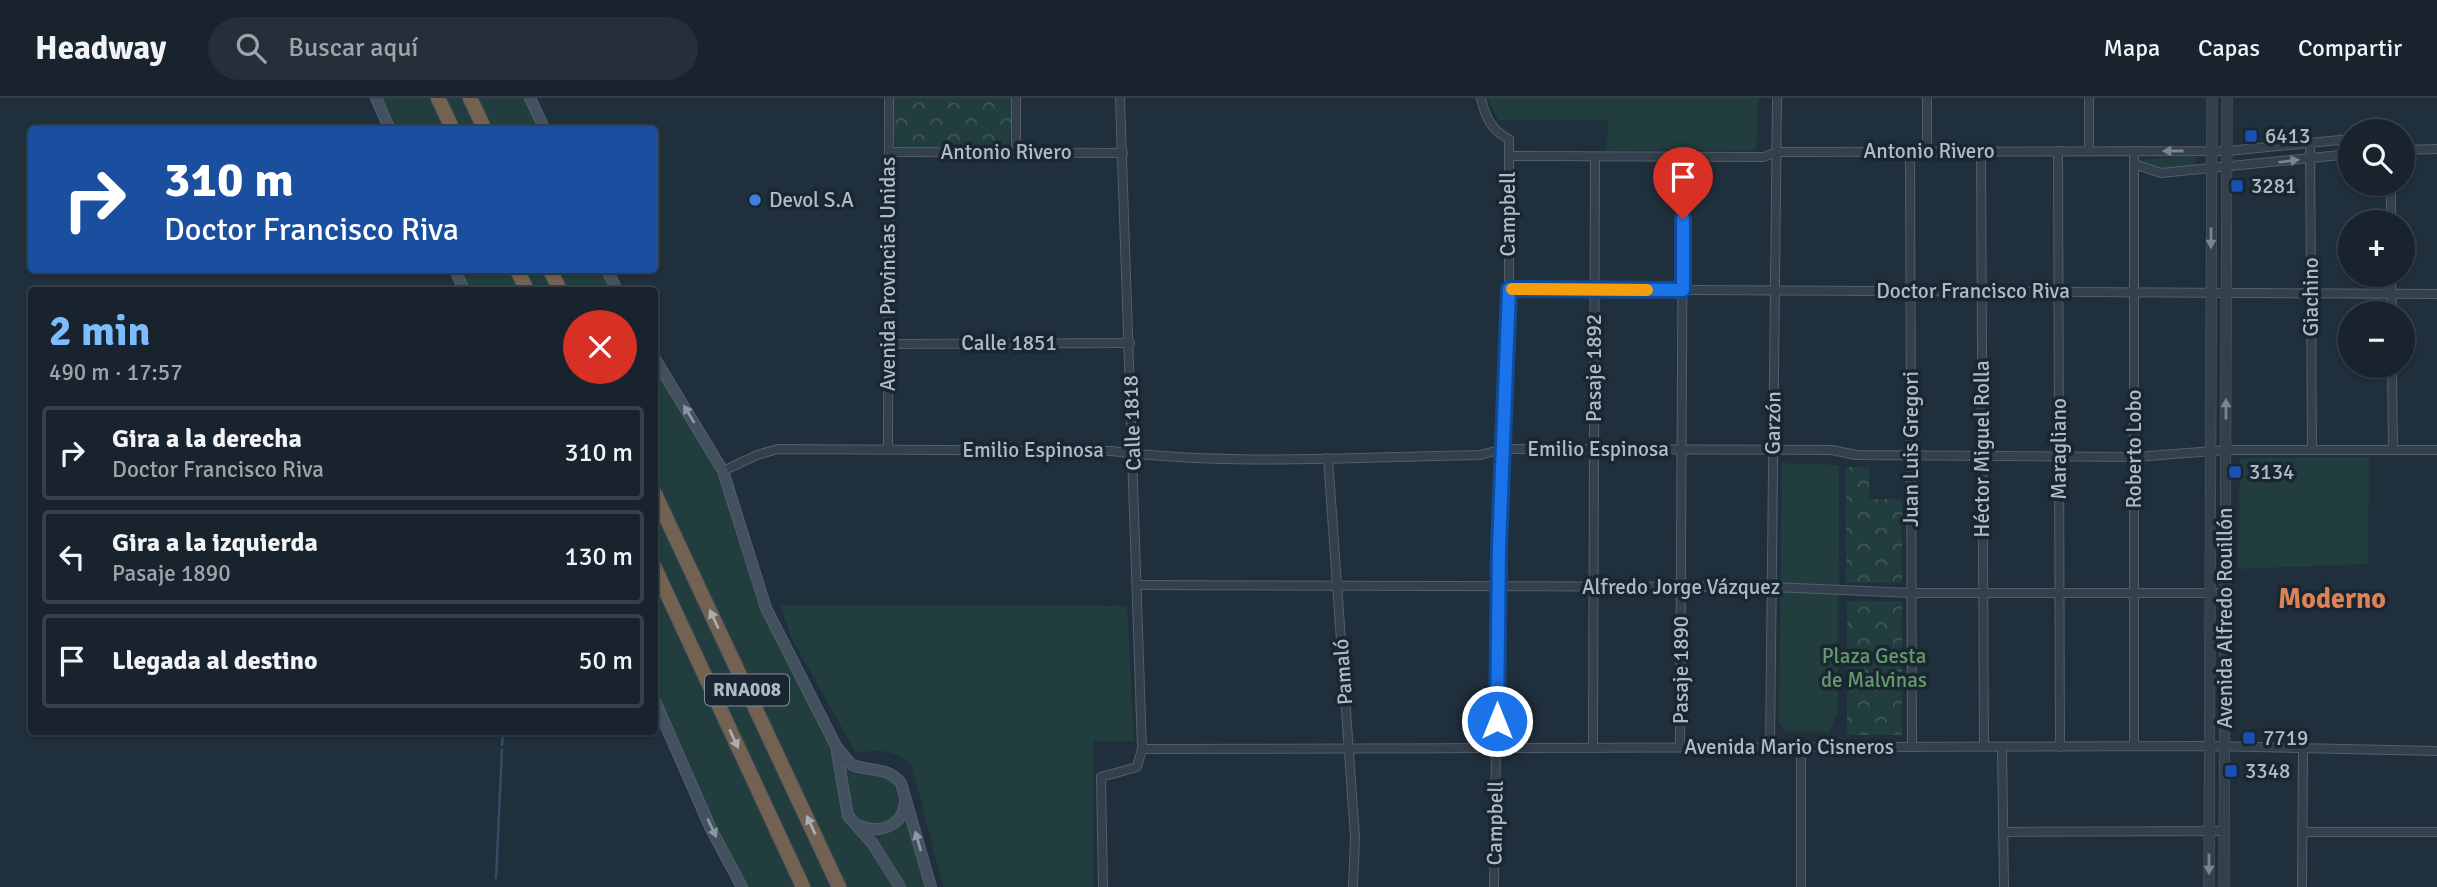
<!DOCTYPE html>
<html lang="es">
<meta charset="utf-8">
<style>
:root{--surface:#18232d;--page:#252f39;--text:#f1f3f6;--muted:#9fa4aa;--line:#364049;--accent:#7dbdff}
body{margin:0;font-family:Signika,sans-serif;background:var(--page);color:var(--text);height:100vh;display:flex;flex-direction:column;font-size:26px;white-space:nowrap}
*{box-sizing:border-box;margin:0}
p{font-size:23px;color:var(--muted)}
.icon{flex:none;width:38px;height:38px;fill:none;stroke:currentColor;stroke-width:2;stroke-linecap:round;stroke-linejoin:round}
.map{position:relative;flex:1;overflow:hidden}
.panel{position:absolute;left:28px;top:189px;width:630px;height:448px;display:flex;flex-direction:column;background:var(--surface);border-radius:7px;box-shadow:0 2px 5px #0004,0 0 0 2px var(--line)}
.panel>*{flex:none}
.guide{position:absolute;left:28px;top:28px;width:630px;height:147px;border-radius:7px;box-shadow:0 2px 5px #0004,0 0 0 2px var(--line);background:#1a4fa0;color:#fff;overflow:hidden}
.buttons{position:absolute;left:2338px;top:21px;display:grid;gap:14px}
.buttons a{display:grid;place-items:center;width:77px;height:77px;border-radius:50%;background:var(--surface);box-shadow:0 2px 5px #0004,0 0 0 2px var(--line);font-size:35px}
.pin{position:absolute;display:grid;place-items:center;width:60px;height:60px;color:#fff;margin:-72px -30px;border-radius:50% 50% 50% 0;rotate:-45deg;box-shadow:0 0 7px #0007}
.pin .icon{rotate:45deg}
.me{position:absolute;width:77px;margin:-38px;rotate:0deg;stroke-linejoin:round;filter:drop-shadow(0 0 5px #0008)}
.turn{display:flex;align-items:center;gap:24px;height:147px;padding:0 21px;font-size:32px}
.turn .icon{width:91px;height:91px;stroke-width:2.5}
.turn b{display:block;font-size:49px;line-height:60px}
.round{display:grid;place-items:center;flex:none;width:74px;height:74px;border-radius:37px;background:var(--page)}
.head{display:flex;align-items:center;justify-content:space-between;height:119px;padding:0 21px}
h1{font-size:42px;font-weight:700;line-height:52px;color:var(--accent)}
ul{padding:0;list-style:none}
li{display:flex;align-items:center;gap:21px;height:94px;margin:0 14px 10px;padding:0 7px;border:4px solid var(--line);border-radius:7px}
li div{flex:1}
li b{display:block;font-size:26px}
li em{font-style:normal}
header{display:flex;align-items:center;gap:42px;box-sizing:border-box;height:98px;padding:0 35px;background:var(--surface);border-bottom:2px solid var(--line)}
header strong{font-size:33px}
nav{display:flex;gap:38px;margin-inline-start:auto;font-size:24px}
.search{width:490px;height:63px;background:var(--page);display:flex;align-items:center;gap:18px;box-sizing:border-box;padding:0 24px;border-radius:38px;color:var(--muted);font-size:26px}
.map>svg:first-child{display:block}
.grass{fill:#223d3d}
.park{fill:url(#park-crowns)}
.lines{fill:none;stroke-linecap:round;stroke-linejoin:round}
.stream{stroke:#334d65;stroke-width:2.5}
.minor-casing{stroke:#525f6a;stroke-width:10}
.tertiary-casing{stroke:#525f6a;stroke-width:11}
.secondary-casing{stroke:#525f6a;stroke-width:12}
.motorway-casing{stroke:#3f4c57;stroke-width:16}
.minor{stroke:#34414c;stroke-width:8}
.tertiary{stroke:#34414c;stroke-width:10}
.secondary{stroke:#42505f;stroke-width:10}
.motorway{stroke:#736251;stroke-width:14}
.oneway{fill:#788590}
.oneway2{fill:#8996a3}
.oneway3{fill:#a6aeb6}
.route-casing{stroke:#114b97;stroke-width:18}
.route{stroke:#1a73e8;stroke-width:12}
.slow{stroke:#f59e0b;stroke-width:12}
.transit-dot{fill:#1a4fb4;stroke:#1a2631;stroke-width:2.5}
.shop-dot{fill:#3f7fe0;stroke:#1a2631;stroke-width:2.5}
.labels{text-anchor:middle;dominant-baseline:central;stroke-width:7;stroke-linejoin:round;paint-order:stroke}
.shield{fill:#1a2631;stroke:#828f9b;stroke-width:2}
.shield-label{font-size:19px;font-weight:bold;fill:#afbcc8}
.poi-label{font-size:21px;fill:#afbcc8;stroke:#1a2631;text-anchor:start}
.street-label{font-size:21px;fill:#afbcc8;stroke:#1a2631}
.park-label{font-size:21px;fill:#649b6b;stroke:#1a2631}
.district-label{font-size:28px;font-weight:bold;fill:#db8257;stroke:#1a2631}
</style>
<header>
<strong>Headway</strong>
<div class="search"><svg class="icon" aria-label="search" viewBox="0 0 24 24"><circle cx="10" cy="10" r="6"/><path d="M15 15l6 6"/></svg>Buscar aquí</div>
<nav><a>Mapa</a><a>Capas</a><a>Compartir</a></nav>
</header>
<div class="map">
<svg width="2437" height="789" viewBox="0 0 2437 789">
<defs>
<pattern id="park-crowns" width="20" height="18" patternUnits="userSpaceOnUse" patternTransform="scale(1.75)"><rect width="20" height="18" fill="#223d3d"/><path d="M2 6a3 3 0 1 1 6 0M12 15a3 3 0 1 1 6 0" fill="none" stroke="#405758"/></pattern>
</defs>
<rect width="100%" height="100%" fill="#202f3c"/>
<g class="grass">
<path d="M376 0H530L545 31H390Z"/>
<path d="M1488 0H1758L1756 52 1607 53 1608 22H1498Z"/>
<path d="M2196 57 2195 68 2161 72 2141 65 2140 62Z"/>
<path d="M455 172H607L617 192H464Z"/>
<path d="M654 259 723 373 766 510 844 660 893 676 931 789H742L655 601Z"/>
<path d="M2369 359 2368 466 2238 471 2240 360Z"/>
<path d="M1782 365 1839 367 1838 612 1830 633 1786 634 1779 623Z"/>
<path d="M780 507 1127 508 1134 643H1094V789H943L912 668C896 650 878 652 856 655L791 539Z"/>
</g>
<g class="park">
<path d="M894 0H1012L1010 45 1001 51 899 50 894 43Z"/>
<path d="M1846 369H1869V401H1902V485H1846Z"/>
<rect x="1847" y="503" width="55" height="134"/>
</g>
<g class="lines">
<g class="stream">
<path d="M502 647 503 634"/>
<path d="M496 780 502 652"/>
</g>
<defs>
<g id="minor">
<path d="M1016 0V54"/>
<path d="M1481 0C1485 19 1492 33 1509 41V191L1499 449 1494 789"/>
<path d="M1927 0V53"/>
<path d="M2310 45 2312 352"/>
<path d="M2403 52 2437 51"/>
<path d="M1910 53 1912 649"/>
<path d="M1981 53 1984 649"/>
<path d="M2058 53 2060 649"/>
<path d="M2089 53V0"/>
<path d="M889 54 1123 55"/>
<path d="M1509 58 1764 59 1776 54 2228 53 2350 41"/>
<path d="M2134 66 2161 75 2350 56"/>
<path d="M2391 86V124"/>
<path d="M2391 177 2392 215"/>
<path d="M1509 191 2437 196"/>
<path d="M888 246 1130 245"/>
<path d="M2392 268 2393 352"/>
<path d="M888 352 889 0"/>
<path d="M1328 360 1355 739 1353 789"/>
<path d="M723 373 757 357 778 351 1111 353C1232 368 1358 359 1480 357L1503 351 1832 352 1856 357 2135 359 2226 352H2437"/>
<path d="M1137 487 1772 489 1911 495H2225"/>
<path d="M2134 648V53"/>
<path d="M1680 649 1683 74"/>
<path d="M1770 649 1777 0"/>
<path d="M2002 649 2004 789"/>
<path d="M1593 650 1595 59"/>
<path d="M1142 651 2210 648 2437 653"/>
<path d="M2004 734 2224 733"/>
<path d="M2302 734H2437"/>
<path d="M1103 789 1101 679 1137 669 1142 651 1120 0"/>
<path d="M1801 789V649"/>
<path d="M2302 789 2303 650"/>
</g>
<g id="tertiary">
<path d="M2209 789 2212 0"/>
<path d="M2224 789 2227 0"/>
</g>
<g id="secondary">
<path d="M376 0 390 32"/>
<path d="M530 0 545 32"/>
<path d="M455 172 464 192"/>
<path d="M607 172 617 192"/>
<path d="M654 259 723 373 766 510 836 648 852 667C872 674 886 668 901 685L931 789"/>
<path d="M654 601 711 731 742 789"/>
<path d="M837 654 848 718 873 746 900 789"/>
<path d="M858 727C879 737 904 728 905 703"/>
</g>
<g id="motorway">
<path d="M438 0 453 32"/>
<path d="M470 0 485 32"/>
<path d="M517 172 527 192"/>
<path d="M550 172 560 192"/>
<path d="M654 394 839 789"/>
<path d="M654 468 803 789"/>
</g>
</defs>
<use href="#minor" class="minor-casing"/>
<use href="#tertiary" class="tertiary-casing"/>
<use href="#secondary" class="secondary-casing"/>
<use href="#motorway" class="motorway-casing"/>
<use href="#minor" class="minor"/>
<use href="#tertiary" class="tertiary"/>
<use href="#secondary" class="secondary"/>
<use href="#motorway" class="motorway"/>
</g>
<defs><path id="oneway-solid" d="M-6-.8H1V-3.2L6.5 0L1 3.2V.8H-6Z" transform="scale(1.75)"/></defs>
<g class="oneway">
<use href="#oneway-solid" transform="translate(2173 53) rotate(180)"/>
<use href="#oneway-solid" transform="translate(2289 63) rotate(-7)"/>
<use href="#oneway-solid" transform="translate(2211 140) rotate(90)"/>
<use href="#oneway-solid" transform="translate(2226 311) rotate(-90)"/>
<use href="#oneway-solid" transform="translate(2209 766) rotate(90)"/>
</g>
<g class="oneway2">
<use href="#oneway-solid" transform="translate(689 316) rotate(-121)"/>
<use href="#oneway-solid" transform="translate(712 730) rotate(65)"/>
<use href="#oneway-solid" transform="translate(918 743) rotate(-106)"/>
</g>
<g class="oneway3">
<use href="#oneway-solid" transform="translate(714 521) rotate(-115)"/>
<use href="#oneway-solid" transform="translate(734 641) rotate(65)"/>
<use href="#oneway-solid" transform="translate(811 727) rotate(-115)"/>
</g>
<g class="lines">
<defs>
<path id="route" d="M1497 623 1499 449 1509 191 1683 192V121"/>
</defs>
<use href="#route" class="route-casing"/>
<use href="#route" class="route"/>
<path class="slow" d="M1512 191 1647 192"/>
</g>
<g class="transit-dot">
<rect x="2244" y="31" width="14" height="14" rx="3.5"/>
<rect x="2230" y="81" width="14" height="14" rx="3.5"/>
<rect x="2228" y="367" width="14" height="14" rx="3.5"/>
<rect x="2242" y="633" width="14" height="14" rx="3.5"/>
<rect x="2224" y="666" width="14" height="14" rx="3.5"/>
</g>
<circle class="shop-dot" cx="755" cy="102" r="7"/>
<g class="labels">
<rect class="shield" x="705" y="576.5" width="84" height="31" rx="5"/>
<g class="shield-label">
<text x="747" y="592">RNA008</text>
</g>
<g class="poi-label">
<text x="2265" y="38">6413</text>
<text x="2251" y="88">3281</text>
<text x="769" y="102">Devol S.A</text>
<text x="2249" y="374">3134</text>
<text x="2263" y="640">7719</text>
<text x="2245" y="673">3348</text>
</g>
<g class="street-label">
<text x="1929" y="53">Antonio Rivero</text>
<text x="1006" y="54">Antonio Rivero</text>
<text transform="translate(1508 116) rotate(-90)">Campbell</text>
<text transform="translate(888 176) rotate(-90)">Avenida Provincias Unidas</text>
<text x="1973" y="193">Doctor Francisco Riva</text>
<text transform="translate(2311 199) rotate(-90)">Giachino</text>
<text x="1009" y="245">Calle 1851</text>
<text transform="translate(1594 270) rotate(-90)">Pasaje 1892</text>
<text transform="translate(1132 325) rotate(-92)">Calle 1818</text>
<text transform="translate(1773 325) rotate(-89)">Garzón</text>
<text x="1598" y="351">Emilio Espinosa</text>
<text transform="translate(1911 351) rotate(-90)">Juan Luis Gregori</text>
<text transform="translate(1982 351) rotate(-90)">Héctor Miguel Rolla</text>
<text transform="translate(2059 351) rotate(-90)">Maragliano</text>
<text transform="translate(2134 351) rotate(-90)">Roberto Lobo</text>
<text x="1033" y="352">Emilio Espinosa</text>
<text x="1681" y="489">Alfredo Jorge Vázquez</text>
<text transform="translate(2225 520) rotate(-90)">Avenida Alfredo Rouillón</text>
<text transform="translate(1681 572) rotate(-90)">Pasaje 1890</text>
<text transform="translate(1343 574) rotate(-94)">Pamaló</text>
<text x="1789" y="649">Avenida Mario Cisneros</text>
<text transform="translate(1495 725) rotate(-89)">Campbell</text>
</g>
<g class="park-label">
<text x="1874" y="558">Plaza Gesta<tspan x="1874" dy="24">de Malvinas</tspan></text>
</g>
<g class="district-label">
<text x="2332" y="501">Moderno</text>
</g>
</g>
</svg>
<div class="buttons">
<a><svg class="icon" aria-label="search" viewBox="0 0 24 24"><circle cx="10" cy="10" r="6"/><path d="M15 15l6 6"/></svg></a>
<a>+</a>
<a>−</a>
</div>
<div class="pin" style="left:1683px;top:121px;background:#d93025"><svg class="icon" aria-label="arrive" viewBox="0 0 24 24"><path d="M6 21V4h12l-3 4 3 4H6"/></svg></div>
<svg class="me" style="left:1497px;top:623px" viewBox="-20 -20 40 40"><circle r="17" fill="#1a73e8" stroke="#fff" stroke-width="3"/><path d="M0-11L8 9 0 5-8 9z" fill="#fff"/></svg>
<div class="guide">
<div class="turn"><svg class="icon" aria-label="right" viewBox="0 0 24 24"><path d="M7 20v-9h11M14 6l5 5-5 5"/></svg><div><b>310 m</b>Doctor Francisco Riva</div></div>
</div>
<section class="panel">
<div class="head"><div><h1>2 min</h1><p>490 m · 17:57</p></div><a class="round" style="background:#d93025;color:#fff"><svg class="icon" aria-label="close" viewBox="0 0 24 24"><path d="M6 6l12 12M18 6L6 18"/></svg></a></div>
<ul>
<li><svg class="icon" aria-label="right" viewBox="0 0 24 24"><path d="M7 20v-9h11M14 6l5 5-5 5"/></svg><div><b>Gira a la derecha</b><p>Doctor Francisco Riva</p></div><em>310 m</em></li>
<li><svg class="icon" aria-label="left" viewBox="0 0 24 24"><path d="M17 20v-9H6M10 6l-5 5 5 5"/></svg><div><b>Gira a la izquierda</b><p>Pasaje 1890</p></div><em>130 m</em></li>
<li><svg class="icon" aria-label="arrive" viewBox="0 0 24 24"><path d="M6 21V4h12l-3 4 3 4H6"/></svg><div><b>Llegada al destino</b></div><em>50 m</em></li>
</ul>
</section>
</div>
